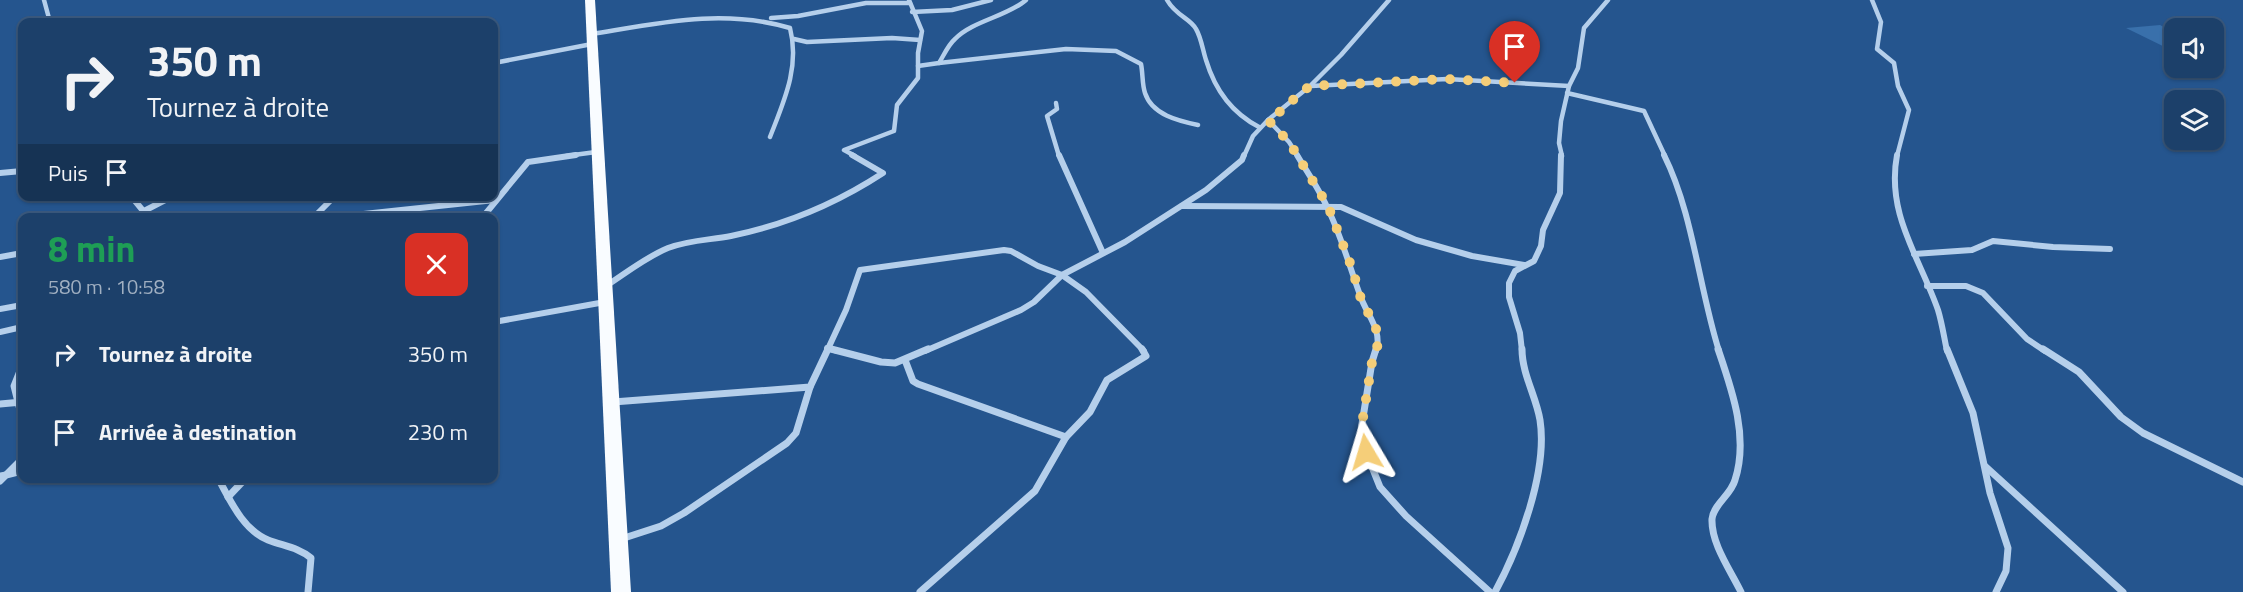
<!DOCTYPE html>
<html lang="fr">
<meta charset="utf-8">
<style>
:root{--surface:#1c406a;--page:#294b72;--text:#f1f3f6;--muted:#a0afc1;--line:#3a597e}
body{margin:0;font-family:"Titillium Web",sans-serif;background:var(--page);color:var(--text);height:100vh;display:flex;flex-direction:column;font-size:22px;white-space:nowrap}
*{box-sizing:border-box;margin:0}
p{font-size:20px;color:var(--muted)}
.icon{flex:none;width:33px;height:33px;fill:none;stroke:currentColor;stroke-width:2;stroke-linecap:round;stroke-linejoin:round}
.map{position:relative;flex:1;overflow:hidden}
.sheet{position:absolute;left:18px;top:213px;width:480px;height:270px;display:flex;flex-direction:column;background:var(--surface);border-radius:12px;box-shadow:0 2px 4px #0004,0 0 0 2px var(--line)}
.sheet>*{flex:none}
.banner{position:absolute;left:18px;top:18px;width:480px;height:183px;border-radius:12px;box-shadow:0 2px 4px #0004,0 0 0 2px var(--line);background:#1c406a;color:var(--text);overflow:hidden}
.controls{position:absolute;left:2164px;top:18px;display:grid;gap:12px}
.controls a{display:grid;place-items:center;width:60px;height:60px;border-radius:12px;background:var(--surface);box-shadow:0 2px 4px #0004,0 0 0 2px var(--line);font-size:30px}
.pin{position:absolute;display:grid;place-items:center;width:51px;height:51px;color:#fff;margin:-62px -26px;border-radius:50% 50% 50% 0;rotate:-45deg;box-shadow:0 0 6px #0007}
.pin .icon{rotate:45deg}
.me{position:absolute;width:66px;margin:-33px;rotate:353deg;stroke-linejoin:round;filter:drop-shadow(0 0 4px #0008)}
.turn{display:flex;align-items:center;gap:21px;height:126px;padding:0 30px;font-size:27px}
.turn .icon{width:78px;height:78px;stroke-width:2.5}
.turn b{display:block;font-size:42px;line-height:51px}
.then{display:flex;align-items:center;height:57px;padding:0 30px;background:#0003;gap:12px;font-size:22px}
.round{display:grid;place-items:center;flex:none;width:63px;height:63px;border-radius:12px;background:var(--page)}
.overview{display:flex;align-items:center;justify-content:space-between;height:102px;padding:0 30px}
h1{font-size:36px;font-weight:700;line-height:45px;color:#1e9e55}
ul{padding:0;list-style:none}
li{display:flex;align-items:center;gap:18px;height:78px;padding:0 30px}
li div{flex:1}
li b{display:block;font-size:22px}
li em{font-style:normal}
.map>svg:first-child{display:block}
.green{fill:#3970ab}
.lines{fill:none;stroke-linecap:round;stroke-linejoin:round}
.minor-far2{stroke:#b5cfeb;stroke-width:4.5}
.minor-far1{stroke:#b5cfeb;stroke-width:6}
.minor{stroke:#b5cfeb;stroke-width:7}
.primary{fill:#f9fcff;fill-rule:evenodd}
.route{stroke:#f5ce79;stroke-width:10;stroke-dasharray:0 18}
</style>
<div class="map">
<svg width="2243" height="592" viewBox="0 0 2243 592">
<rect width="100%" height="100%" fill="#25558e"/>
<path class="green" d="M2160 25 2175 33V52L2126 28Z"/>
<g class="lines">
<g class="minor-far2">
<path d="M44 0 50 22"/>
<path d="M1167 0C1176 16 1190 18 1196 29 1201 37 1203 51 1206 60 1215 90 1232 113 1259 127"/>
<path d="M1872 0 1881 22 1877 49 1894 63 1898 86 1909 110 1897 156"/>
<path d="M912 12 952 10 991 0"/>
<path d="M771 18 798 16 866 3H910"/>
<path d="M592 34C659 23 723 8 790 28 800 67 784 101 770 137"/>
<path d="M794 39 807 42 892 38 920 40"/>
<path d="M494 63 592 44"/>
<path d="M939 63 1066 49 1116 51 1141 64C1143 74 1142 84 1145 93 1152 115 1179 121 1198 125"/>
<path d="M918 66 939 63C944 55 948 45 955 39 972 21 1008 16 1026 0"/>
<path d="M1311 86 1447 79 1569 86"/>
<path d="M1567 93 1644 111 1665 156"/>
<path d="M1056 103 1057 109 1047 116 1059 156"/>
<path d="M566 156 596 152"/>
<path d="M855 156 844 150 894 131 897 105 918 78V53L922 31 909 0"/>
<path d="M1244 156 1253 136 1268 120"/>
<path d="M1298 156 1289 142 1268 120 1310 86 1341 55 1389 0"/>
<path d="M1562 156 1559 143 1561 121 1569 86 1578 68 1584 28 1608 0"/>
</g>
<g class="minor-far1">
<path d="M1059 155 1103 253"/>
<path d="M1297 155C1307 172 1319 189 1327 207 1341 235 1349 265 1360 295 1366 314 1383 330 1376 351"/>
<path d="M1664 155C1693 213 1699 288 1719 351"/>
<path d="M1897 155C1886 214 1919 256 1938 310 1942 323 1944 337 1947 351"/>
<path d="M0 173 22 171"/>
<path d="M131 196 149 218"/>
<path d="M1182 206 1341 207 1416 240 1472 256 1524 265"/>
<path d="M144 211 173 196"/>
<path d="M313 218 335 196"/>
<path d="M326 218 495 200"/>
<path d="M482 218 528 162 576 155"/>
<path d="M1914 254 1972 250 1993 241 2053 247 2110 249"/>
<path d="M0 257 22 253"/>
<path d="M606 286C626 273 646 257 668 248 689 240 710 240 731 236 785 225 837 203 883 173L852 155"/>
<path d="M1927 286H1966L1983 293 2027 339 2045 351"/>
<path d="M0 309 22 305"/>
<path d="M494 322 605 302"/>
<path d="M0 332 22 327"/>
<path d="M827 348 837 351"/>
<path d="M827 351 846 310 860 270 1004 250 1011 251 1038 266 1062 275 1086 292 1144 351"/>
<path d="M925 351 1021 310 1034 302 1062 275 1125 242 1206 190 1242 160 1244 155"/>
<path d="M1522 351 1520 333 1509 297V283L1515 271 1534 261 1541 246 1543 230 1560 193 1561 155"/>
</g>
<g class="minor">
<path d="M831 349 881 362 895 363 928 349"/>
<path d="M1376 349 1372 362 1361 430 1366 452 1380 487 1406 516 1490 592"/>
<path d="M1718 349C1732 390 1749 437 1735 480 1731 495 1713 505 1712 519 1711 544 1731 571 1741 592"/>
<path d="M1947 349 1973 413 1990 493 2008 548 2006 571 1996 592"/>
<path d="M2043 349 2079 372 2121 417 2143 433 2243 482"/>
<path d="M905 360 913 381 918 384 1066 437"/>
<path d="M22 366 14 386 22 418"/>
<path d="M613 402 810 387 828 349"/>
<path d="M0 404 22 402"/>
<path d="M1986 467 2123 592"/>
<path d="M0 476 6 475 22 459"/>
<path d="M218 478C230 500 243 530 268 540 283 546 298 547 311 558L308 592"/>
<path d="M0 481 6 475 22 471"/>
<path d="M228 497 246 478"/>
<path d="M621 539 661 526 684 513 787 443 796 433 810 387"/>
<path d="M920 592 1035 491 1066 437 1090 412 1107 380 1146 356 1142 349"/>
<path d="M1495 592C1519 548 1548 471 1540 420 1536 396 1522 374 1522 349"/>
</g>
<path class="primary" d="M585 0H595L631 592H611Z"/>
</g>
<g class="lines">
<path class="route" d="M1366 452 1361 430 1372 362 1379 341 1377 331 1360 296 1352 268 1328 206 1289 142 1268 120C1284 111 1295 96 1310 86L1447 79 1515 83"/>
</g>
</svg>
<div class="controls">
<a><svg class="icon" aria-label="sound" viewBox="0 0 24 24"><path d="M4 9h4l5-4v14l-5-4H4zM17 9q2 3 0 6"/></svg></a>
<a><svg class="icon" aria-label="layers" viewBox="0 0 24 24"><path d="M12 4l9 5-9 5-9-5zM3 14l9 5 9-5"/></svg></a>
</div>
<div class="pin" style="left:1515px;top:83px;background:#d93025"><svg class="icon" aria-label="arrive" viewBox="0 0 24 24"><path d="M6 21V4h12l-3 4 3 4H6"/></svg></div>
<svg class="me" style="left:1366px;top:452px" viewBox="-20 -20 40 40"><path d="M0-17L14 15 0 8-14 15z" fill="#f5ce79" stroke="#fff" stroke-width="4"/></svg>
<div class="banner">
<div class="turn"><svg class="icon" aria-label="right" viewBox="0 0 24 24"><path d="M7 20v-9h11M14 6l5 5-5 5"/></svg><div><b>350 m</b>Tournez à droite</div></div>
<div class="then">Puis<svg class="icon" aria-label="arrive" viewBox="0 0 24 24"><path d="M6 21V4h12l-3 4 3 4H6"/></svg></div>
</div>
<section class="sheet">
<div class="overview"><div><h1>8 min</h1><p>580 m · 10:58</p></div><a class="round" style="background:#d93025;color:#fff"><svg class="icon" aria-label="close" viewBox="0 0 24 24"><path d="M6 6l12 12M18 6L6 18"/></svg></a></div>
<ul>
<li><svg class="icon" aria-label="right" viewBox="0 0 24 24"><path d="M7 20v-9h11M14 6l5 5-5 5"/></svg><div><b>Tournez à droite</b></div><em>350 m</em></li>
<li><svg class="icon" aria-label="arrive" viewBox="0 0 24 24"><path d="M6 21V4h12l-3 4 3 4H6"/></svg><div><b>Arrivée à destination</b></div><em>230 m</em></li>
</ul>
</section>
</div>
